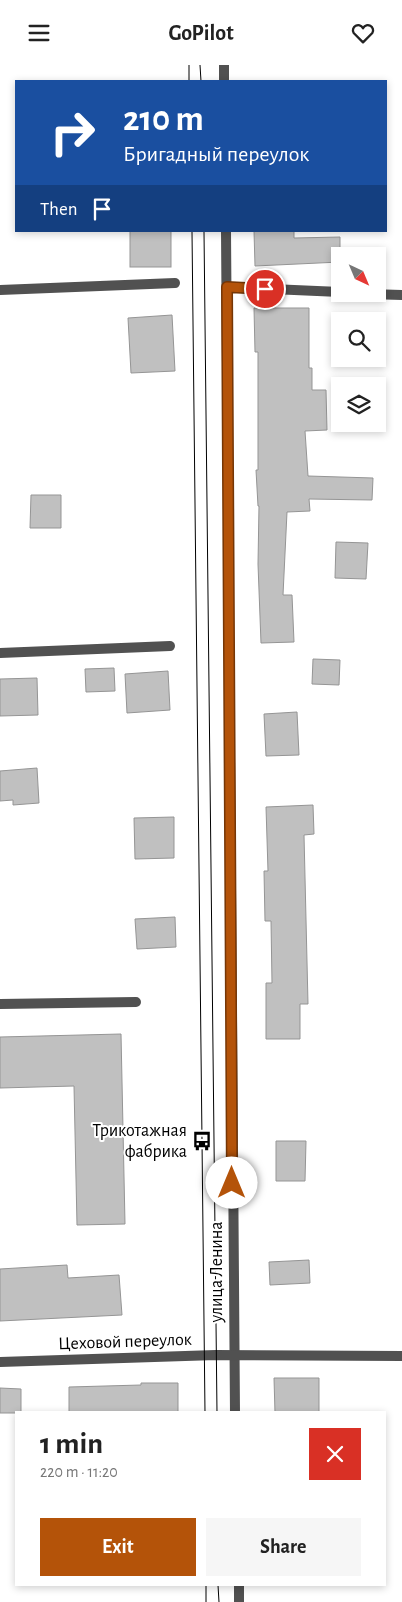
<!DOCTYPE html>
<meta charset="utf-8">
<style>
:root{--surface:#fff;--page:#f6f6f6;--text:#222;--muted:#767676;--accent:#b45309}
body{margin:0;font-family:"Alegreya Sans",sans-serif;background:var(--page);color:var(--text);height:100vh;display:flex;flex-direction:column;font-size:19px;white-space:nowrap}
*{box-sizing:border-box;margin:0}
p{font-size:16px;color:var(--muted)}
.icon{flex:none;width:28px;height:28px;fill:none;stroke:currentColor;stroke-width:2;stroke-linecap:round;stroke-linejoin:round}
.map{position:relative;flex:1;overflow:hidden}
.drawer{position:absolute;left:15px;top:1346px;width:371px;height:175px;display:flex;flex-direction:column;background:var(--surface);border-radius:0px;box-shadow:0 2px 8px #0003}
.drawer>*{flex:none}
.guide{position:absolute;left:15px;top:15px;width:372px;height:152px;border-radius:0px;box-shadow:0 2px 8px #0003;background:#1a4fa0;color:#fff;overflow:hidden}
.needle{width:32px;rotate:136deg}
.controls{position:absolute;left:331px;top:182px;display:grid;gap:10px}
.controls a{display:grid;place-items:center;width:55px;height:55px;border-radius:0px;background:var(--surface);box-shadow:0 2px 8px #0003;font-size:25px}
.pin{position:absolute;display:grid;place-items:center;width:42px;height:42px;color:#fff;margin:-21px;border:2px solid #fff;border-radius:50%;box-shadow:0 1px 5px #0007}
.me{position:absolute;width:55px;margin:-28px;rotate:0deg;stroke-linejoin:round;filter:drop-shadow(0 0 4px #0008)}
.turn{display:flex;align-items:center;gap:18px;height:105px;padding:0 25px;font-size:22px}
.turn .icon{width:65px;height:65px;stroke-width:2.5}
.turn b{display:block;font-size:35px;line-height:42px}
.then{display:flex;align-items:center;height:48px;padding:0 25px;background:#0003;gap:10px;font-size:19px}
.round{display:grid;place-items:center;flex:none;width:52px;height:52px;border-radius:0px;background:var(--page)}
.overview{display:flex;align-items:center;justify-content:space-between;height:85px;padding:0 25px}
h1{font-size:30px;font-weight:600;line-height:38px}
.action{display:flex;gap:10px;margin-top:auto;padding:10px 25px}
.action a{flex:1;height:58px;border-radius:0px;background:var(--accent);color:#fff;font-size:20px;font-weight:600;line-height:58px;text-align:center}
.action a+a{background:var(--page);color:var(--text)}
header{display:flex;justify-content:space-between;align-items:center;height:65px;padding:0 25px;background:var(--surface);font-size:22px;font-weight:600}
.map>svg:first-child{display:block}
.building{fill:#c0c0c0;stroke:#959595}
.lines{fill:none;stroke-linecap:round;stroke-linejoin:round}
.minor{stroke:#515151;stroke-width:10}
.tram{stroke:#000;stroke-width:1}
.route-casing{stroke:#753606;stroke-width:12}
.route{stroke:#b45309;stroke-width:9}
.labels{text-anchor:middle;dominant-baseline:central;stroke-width:4;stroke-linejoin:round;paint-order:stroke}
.poi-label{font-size:18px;fill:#000;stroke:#fff;text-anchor:end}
.street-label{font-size:18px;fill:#000;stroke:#fff}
</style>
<header><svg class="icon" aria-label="menu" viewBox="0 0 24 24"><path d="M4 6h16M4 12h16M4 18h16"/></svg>GoPilot<svg class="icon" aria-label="heart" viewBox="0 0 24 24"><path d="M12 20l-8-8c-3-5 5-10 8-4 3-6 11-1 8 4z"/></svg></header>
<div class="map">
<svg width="402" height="1537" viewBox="0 0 402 1537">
<rect width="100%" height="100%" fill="#fff"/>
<g class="building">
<rect x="130" y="166" width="41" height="36"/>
<path d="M254 166H294V173L340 172V197L255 201Z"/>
<path d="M254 243H309V303H312V325H326L327 365 305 366 308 411 373 413 372 435 309 434 310 446 287 447 283 530H292L294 577 261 578 258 499 259 441H258L256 405H258V287H255Z"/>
<path d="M172 250 175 306 131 308 128 253Z"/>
<path d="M31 430H61V463H30Z"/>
<path d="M336 477 368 478 366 514 335 513Z"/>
<path d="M313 594 340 595 339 620 312 619Z"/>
<path d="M114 603 115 626 86 627 85 604Z"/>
<path d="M168 606 170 645 127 648 125 609Z"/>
<path d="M37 613 38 650 0 651V614Z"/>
<path d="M297 647 299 690 266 691 264 649Z"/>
<path d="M37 703 39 738 13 740V735L0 736V706Z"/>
<path d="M313 740 314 769 304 770 308 939H300V974H266V918H272L271 856H265L264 806H268L266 742Z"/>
<path d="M174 752V793L135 794 134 753Z"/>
<path d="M175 852 176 882 137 884 135 854Z"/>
<path d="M121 969 125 1159 77 1160 74 1021 0 1023V972Z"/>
<path d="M276 1076H306L305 1116H276Z"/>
<path d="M309 1195 310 1218 270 1220 269 1197Z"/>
<path d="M67 1200 68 1213 119 1210 122 1250 0 1256V1204Z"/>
<path d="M274 1313H319V1348H275Z"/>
<path d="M141 1318H178V1348H69V1322L141 1320Z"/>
<path d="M0 1323 21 1324V1348H0Z"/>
</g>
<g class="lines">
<g class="minor">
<path d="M224 0V16"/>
<path d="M226 166 235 1348"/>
<path d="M227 222 340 227"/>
<path d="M0 225 175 218"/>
<path d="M368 229 402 230"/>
<path d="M0 588 170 581"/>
<path d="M0 939 136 937"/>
<path d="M0 1297 216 1290 402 1291"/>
<path d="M239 1520V1537"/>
</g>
<g class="tram">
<path d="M189 0V16"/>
<path d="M200 0 201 16"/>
<path d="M192 166 205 1348"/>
<path d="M204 166 217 1348"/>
<path d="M206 1520V1537"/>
<path d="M218 1520 219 1537"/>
</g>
</g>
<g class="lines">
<defs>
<path id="route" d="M232 1118 227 222 265 224"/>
</defs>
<use href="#route" class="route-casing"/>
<use href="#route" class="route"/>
</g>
<defs>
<symbol id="bus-bare" viewBox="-9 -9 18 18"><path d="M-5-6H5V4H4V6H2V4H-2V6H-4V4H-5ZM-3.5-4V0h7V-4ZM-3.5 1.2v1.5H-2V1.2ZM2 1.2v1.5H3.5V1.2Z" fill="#000" stroke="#fff" stroke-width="2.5" paint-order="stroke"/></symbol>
</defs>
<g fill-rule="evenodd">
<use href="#bus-bare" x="188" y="1062" width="28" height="28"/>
</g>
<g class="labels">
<g class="poi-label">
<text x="187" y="1066">Трикотажная<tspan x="187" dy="21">фабрика</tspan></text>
</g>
<g class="street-label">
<text transform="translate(217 1207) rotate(-90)">улица Ленина</text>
<text transform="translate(125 1277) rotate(-2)">Цеховой переулок</text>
</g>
</g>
</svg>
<div class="controls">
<a><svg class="needle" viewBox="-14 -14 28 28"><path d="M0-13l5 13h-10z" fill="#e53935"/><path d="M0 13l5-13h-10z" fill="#767676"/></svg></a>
<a><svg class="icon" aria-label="search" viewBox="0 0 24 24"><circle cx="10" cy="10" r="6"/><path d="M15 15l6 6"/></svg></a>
<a><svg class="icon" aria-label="layers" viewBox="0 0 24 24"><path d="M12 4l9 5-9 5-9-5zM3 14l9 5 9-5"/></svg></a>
</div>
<div class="pin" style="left:265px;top:224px;background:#d93025"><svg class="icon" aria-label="arrive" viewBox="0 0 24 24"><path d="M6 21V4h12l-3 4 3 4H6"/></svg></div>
<svg class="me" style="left:232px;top:1118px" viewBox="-20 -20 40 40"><circle r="19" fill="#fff"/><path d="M0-13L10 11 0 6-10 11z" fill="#b45309"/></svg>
<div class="guide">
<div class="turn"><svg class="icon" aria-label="right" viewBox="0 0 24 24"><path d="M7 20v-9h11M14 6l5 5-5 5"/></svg><div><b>210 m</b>Бригадный переулок</div></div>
<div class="then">Then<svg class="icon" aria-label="arrive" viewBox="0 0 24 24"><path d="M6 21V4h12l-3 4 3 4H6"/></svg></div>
</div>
<section class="drawer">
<div class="overview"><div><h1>1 min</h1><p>220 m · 11:20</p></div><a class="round" style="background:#d93025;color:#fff"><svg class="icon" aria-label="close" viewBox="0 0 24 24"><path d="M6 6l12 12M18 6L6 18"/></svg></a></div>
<div class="action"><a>Exit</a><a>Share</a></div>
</section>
</div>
